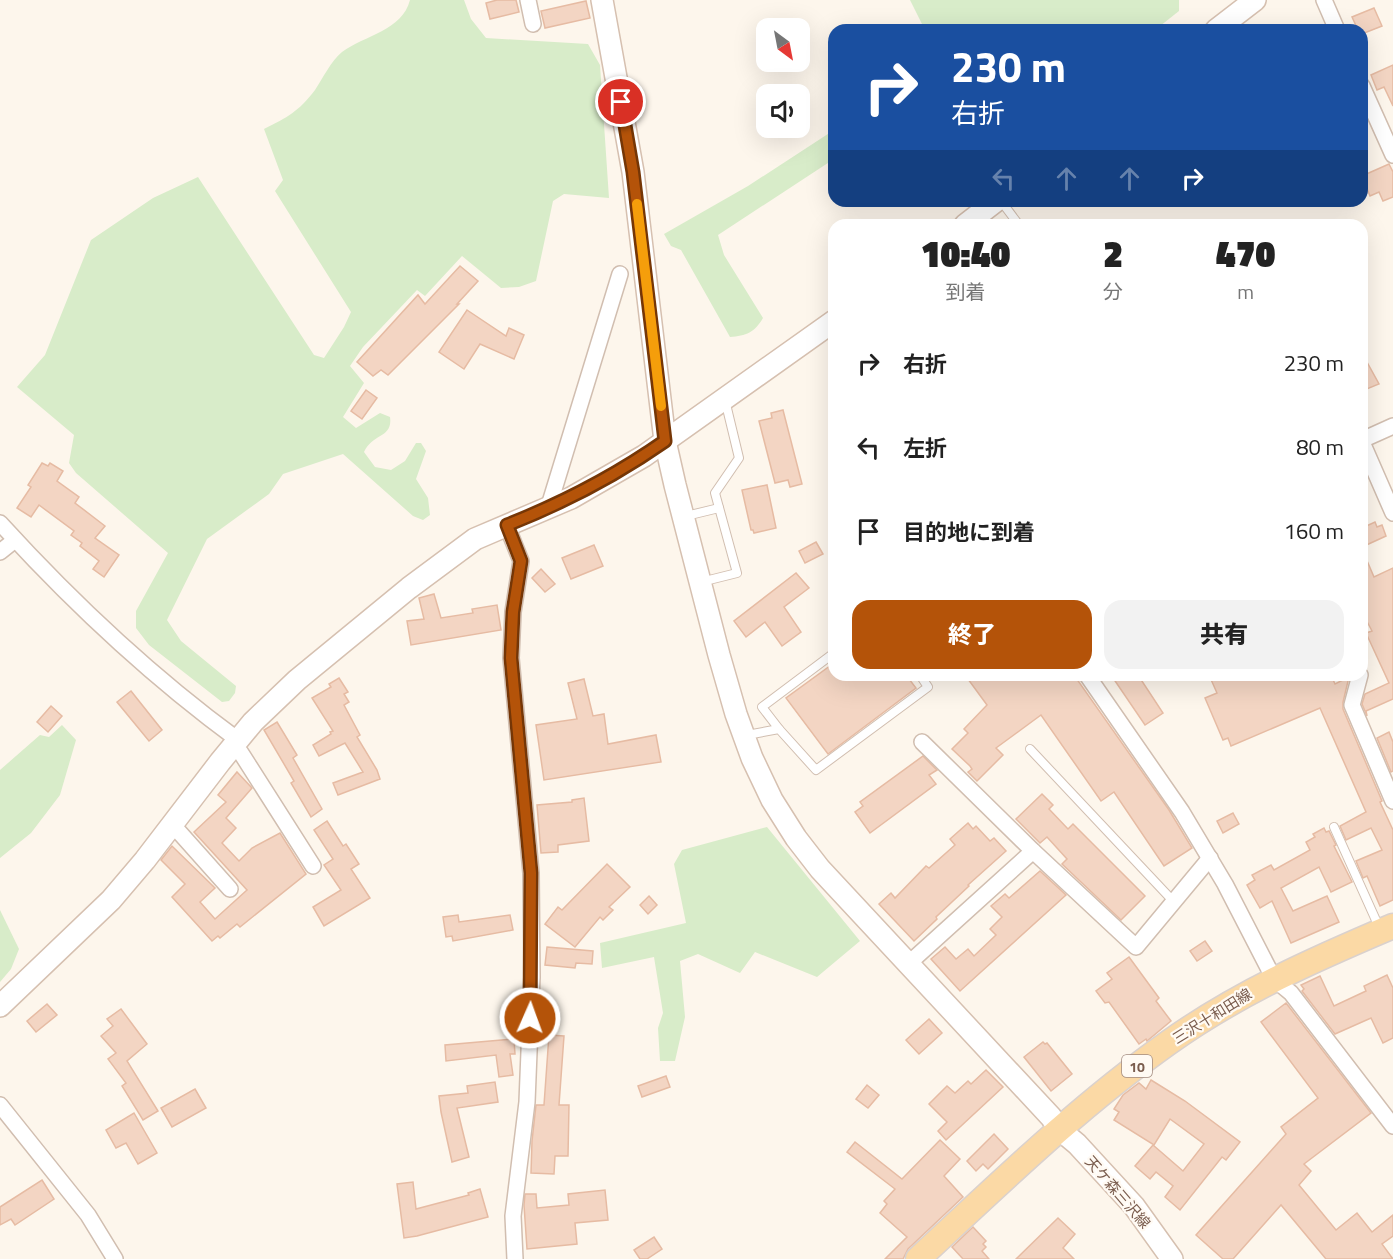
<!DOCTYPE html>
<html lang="ja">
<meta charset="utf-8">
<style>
:root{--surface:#fff;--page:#f2f2f2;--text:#222;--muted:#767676;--accent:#b45309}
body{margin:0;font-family:"Titillium Web","Noto Sans JP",sans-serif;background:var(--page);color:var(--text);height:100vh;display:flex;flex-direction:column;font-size:22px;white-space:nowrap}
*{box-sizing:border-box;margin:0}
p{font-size:20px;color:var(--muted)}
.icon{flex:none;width:33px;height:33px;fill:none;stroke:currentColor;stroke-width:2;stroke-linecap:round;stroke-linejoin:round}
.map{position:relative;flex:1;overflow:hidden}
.details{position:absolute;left:828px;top:219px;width:540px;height:462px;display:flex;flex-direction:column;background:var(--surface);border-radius:18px;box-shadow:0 6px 24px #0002}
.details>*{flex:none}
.guide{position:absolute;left:828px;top:24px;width:540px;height:183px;border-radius:18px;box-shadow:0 6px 24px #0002;background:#1a4fa0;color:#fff;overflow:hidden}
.needle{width:39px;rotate:148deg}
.controls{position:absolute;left:756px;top:18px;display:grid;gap:12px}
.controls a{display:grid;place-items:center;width:54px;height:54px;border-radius:12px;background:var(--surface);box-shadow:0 6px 24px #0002;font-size:30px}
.pin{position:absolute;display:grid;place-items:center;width:51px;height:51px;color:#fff;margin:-26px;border:3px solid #fff;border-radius:50%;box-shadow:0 2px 6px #0007}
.me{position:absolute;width:66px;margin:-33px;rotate:2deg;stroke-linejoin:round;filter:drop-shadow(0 0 4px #0008)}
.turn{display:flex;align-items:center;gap:21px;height:126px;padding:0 24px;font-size:27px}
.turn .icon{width:78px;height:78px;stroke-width:2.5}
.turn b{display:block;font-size:42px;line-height:51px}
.lanes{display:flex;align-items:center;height:57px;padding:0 24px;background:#0003;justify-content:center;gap:30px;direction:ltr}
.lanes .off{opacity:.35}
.eta{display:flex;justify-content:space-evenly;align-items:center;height:102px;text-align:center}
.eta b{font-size:36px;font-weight:800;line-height:42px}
.action{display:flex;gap:12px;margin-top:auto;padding:12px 24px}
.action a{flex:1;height:69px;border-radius:18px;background:var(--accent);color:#fff;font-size:24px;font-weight:800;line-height:69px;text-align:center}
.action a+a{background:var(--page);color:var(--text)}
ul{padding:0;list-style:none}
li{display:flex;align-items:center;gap:18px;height:84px;padding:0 24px}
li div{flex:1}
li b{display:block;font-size:22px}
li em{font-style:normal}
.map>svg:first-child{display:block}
.green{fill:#d8ecc9}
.building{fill:#f3d5c3;stroke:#e6bba3;stroke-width:1.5}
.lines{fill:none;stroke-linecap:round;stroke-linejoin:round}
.lane-casing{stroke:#d1beb0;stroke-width:10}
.street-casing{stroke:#d1beb0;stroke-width:18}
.secondary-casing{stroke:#d6c0b0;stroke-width:24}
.primary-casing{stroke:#dad1cd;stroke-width:27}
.lane{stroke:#fff;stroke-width:8}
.street{stroke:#fff;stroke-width:15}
.secondary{stroke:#fff;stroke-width:21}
.primary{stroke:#fbd9a5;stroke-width:24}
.route-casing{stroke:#753606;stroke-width:15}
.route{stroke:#b45309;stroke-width:10}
.slow{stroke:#f59e0b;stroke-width:10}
.labels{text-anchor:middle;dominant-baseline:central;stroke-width:4.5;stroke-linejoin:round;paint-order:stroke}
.shield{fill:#fffaf3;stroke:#a28b7f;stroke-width:1.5}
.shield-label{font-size:14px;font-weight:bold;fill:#7a5c4d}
.street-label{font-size:15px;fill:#7a5c4d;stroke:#fffaf3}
</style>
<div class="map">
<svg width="1393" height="1259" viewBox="0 0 1393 1259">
<rect width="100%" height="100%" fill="#fdf6ec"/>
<g class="green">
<path d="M410 0H464L471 19 486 38 588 44 600 65 609 198 564 194 553 201 536 281 519 287 501 288 462 256 425 296 417 290 363 347 350 366 364 383 343 417 356 428 380 413 390 417C393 438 373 433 364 452L375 467 391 470 405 461 416 443H421L426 451 416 479 428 498 430 515 423 520 413 516 343 454 283 474 269 494 207 539 167 620 181 641 236 686 235 693 229 701 222 702 149 645 136 628V611L168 553 76 473 69 463 74 435 17 387 45 355 91 240 153 198 198 177 314 355 324 358 344 327 351 312 275 191 283 180 264 129C288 117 298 112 315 90 323 78 331 61 342 52 365 35 402 31 410 0Z"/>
<path d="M910 0H1179V11L1155 30H925Z"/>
<path d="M834 130V159L718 235 724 255 763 318C755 332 746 336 730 337L681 250 671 246 664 234 748 186Z"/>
<path d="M62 725 76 740 60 795 31 833 0 858V770L40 735 49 737Z"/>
<path d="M767 827 860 941 817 977 755 952 740 973 698 954 680 961 685 1017 675 1061H660L658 1028 663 1013 654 957 602 968 600 943 686 923 674 864 682 850Z"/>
<path d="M0 910 19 949 11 969 0 982Z"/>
</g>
<g class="building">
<path d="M497 0H516L519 12 490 19 486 3Z"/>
<path d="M586 1 590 18 545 28 541 11Z"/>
<path d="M1374 8 1382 26 1362 34V30H1358L1352 17Z"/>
<path d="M1393 65V106L1384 87 1377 90 1371 75Z"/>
<path d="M1389 164 1393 172V197L1383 201 1379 192 1370 196 1362 176Z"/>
<path d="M460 266 478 281 457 304H459L388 375 381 370 373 376 357 362 418 295 425 304Z"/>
<path d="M467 310 506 336 509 328 524 335 514 359 480 344 464 369 439 352Z"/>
<path d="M1362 353 1379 384 1362 391Z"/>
<path d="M366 390 377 398 362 419 351 411Z"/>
<path d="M783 410 802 484 790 487 788 480 775 483 759 421 772 418 771 413Z"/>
<path d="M42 463 48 466 50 463 63 471 57 481 79 497 75 503 105 526 95 538 119 555 104 577 93 569 99 561 80 546 82 543 71 535 74 531 39 505 31 517 17 508 31 487 28 485Z"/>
<path d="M767 485 776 528 754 533 753 530H751L742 490Z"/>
<path d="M1375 522 1377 527 1382 525 1386 536 1362 547V528Z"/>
<path d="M816 542 823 554 805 563 799 551Z"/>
<path d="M594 545 603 566 571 579 562 558Z"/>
<path d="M1362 549 1374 577 1393 568V699L1366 711 1367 716 1362 704 1365 694 1389 683 1366 633 1372 631 1362 612Z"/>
<path d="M541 569 555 584 545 592 532 578Z"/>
<path d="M796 573 809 588 784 607 801 632 782 646 765 622 746 637 734 621Z"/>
<path d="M434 594 441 618 473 613 472 609 497 605 501 630 411 645 407 621 424 619 419 598Z"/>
<path d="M834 663V675H906L916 688 828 754 786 698Z"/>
<path d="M965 675H1074L1169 810 1192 848 1164 866 1114 792 1101 801 1041 715 996 748 1003 755 977 781 968 772 972 769 970 766 952 749 968 733 964 729 987 705Z"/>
<path d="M1111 675H1138L1163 713 1145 725Z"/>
<path d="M1209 675H1331L1335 684 1349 677 1343 702V709L1382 801 1380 802 1393 830V900L1380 906 1367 876 1363 878 1356 861 1382 850 1371 828 1346 840 1340 826 1366 812 1320 708 1231 746 1228 738 1223 740 1205 698 1217 693Z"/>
<path d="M339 678 348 692 344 694 349 702 344 705 360 735 357 737 377 770 380 779 338 795 333 783 363 772 345 743 319 756 313 745 331 734 330 732 333 731 312 698 331 687 329 684Z"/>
<path d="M584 679 593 716 604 714 608 744 656 735 661 762 544 780 536 725 577 719 568 683Z"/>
<path d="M131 691 162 730 149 741 117 702Z"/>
<path d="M51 706 62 716 48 732 37 722Z"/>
<path d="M277 722 297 755 293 758 322 809 311 817 291 783 294 781 264 730Z"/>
<path d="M1389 732 1393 742V771L1391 772 1377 738Z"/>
<path d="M923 756 937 770 929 775 936 784 870 833 855 812 863 806 860 802Z"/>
<path d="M237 772 252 788 226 818 236 828 222 843 239 861 252 848 280 833 306 874 240 927 237 924 220 938 218 936 212 941 172 897 185 884 161 860 172 846 215 888 200 902 215 919 247 890 194 832 226 802 218 795Z"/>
<path d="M1042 794 1053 805 1049 809 1068 829 1073 824 1145 896 1121 920 1062 864 1067 859 1047 837 1040 843 1016 819Z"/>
<path d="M584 798 589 841 558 845V852L541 853 537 805 572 802V800Z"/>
<path d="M1233 813 1239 824 1223 833 1217 821Z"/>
<path d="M327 821 343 846 346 844 359 864 351 869 370 898 324 926 313 907 341 890 324 865 333 859 314 830Z"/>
<path d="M968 823 973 829 976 826 990 841 994 838 1006 851 968 885 969 886 936 917 937 919 914 941 879 904 891 893 895 898 926 866 929 868 955 845 950 839Z"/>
<path d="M1324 828 1326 832 1329 831 1336 845 1334 846 1352 882 1331 892 1319 867 1281 888 1293 911 1327 896 1339 922 1291 943 1272 901 1260 908 1247 885 1255 880 1252 875 1271 865 1274 870 1310 850 1306 842 1315 837 1313 834Z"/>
<path d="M607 864 630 887 609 907 613 910 603 920 600 917 575 947 545 924 558 907 562 910Z"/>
<path d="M1040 871 1066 895 960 991 931 959 945 947 956 959 968 949 974 956 996 935 990 929 1002 917 991 906 1005 894 1009 898Z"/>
<path d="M649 896 657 905 648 914 640 905Z"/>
<path d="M458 915 459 922 510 915 513 930 453 941 452 936 446 937 443 917Z"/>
<path d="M1205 941 1212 951 1197 961 1190 951Z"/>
<path d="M547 947 593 951 592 964 576 963 575 968 545 965Z"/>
<path d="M1129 957 1159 998 1156 1001 1171 1021 1147 1041 1146 1039 1139 1044 1109 1002 1105 1003 1096 991 1112 979 1107 973Z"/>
<path d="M1387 975 1393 988V1038L1383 1043 1371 1018 1335 1034 1302 991 1304 989 1301 985 1320 976 1334 1006 1366 991 1364 986Z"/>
<path d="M1286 1003 1371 1113 1304 1164 1311 1171 1299 1185 1336 1230 1357 1213 1372 1232 1393 1215V1236L1382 1244 1393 1259H1326L1281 1205 1233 1259H1223L1196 1235 1286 1134 1281 1127 1318 1098 1261 1022Z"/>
<path d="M47 1004 57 1015 36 1032 27 1021Z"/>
<path d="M121 1009 147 1044 127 1061 158 1111 143 1120 122 1086 126 1083 108 1059 116 1053 101 1036 113 1026 107 1019Z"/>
<path d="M929 1019 942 1033 919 1054 906 1040Z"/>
<path d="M549 1035 564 1036 559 1105H569L568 1156H555L554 1174 531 1173 532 1141 536 1105H544Z"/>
<path d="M514 1039 515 1054H510L513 1075 499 1077 496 1055 446 1061 445 1045Z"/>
<path d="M1043 1042 1045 1044 1047 1043 1072 1074 1051 1091 1024 1057Z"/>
<path d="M986 1070 1003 1087 946 1140 938 1131 947 1122 929 1104 947 1086 955 1093 968 1081 971 1084Z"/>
<path d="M666 1076 670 1087 642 1097 638 1086Z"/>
<path d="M1151 1080 1185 1101 1240 1142 1226 1160 1222 1157 1180 1210 1165 1197 1173 1186 1156 1172 1150 1179 1135 1166 1153 1145 1183 1171 1204 1144 1170 1119 1154 1145 1114 1120 1119 1112 1114 1109 1123 1095 1139 1083 1146 1089Z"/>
<path d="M495 1082 498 1102 457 1108 469 1157 452 1162 441 1112 439 1096 468 1093 467 1086Z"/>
<path d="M867 1085 879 1095 868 1108 856 1099Z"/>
<path d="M195 1089 206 1108 172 1127 161 1108Z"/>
<path d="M134 1113 157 1153 138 1164 126 1143 116 1148 106 1130Z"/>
<path d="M994 1134 1008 1149 988 1169 983 1164 976 1171 967 1161Z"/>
<path d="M940 1140 960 1159 944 1176 963 1197 908 1249 903 1259H885L907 1237 880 1213 887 1204 884 1201 895 1189 847 1152 855 1142 902 1179Z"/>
<path d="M42 1180 54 1199 15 1225 11 1219 0 1225V1207Z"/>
<path d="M413 1182 416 1209 469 1195 468 1193 480 1189 488 1217 417 1236 404 1238 397 1184Z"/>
<path d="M605 1190 608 1220 575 1223 577 1244 527 1249 524 1205 525 1194H536L537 1208 569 1205 568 1194Z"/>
<path d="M1058 1218 1075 1234 1063 1248 1074 1259H1016Z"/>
<path d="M973 1227 986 1241 983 1244 986 1247 982 1251 989 1259H963L952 1247Z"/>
<path d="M654 1237 662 1249 647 1259H640L634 1250Z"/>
</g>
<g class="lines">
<defs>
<g id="lane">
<path d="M1001 201 1019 225"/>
<path d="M686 516 719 508"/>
<path d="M701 582 737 573 715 493 739 458 725 400"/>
<path d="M779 729 762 707 834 653"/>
<path d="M747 735 779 729 816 770 928 687 920 675"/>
<path d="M1030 749 1174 902"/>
<path d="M1334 827 1379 927"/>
</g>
<g id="street">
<path d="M528 0 533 24"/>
<path d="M1324 0 1337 30"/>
<path d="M1362 86 1393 155"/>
<path d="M1362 440 1393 426"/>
<path d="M1362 442 1393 513"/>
<path d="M548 509 620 274"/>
<path d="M0 523C72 602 152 677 238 740"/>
<path d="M507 526 521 561 513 612 511 658 531 873 532 977 527 1102 513 1216 515 1259"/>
<path d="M0 552 15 540"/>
<path d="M1087 675 1182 812 1225 884 1274 979 1291 993 1393 1126"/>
<path d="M1360 675 1352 705 1393 801"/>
<path d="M922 742 1033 851 1136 947 1210 858"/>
<path d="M232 746 241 753 313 866"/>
<path d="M172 824 230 889"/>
<path d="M907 965 1033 851"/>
<path d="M0 1105 88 1215 115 1259"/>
</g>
<g id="secondary">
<path d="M602 0 633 172 665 441 675 485 719 655 736 714 752 758 772 800 796 838 820 869 1051 1117 1059 1129 1077 1144 1134 1206 1172 1259"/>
<path d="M1216 30 1255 0"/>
<path d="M965 225 996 201"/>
<path d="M0 1006 111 900 145 860 220 762 253 722 297 680 409 588 475 539 571 498 644 456 834 321"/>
</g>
<path id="primary" d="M918 1259C999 1184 1078 1107 1168 1043 1238 993 1315 959 1393 926"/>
</defs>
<use href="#lane" class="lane-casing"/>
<use href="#street" class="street-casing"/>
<use href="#secondary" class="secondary-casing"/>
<use href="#primary" class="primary-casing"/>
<use href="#lane" class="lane"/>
<use href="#street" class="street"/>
<use href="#secondary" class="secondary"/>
<use href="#primary" class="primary"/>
</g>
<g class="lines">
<defs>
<path id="route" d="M530 1018 531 873 511 658 513 612 521 561 507 525C563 503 615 476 665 441L633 172 621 102"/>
</defs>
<use href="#route" class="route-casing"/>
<use href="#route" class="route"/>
<path class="slow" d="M637 204 661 406"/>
</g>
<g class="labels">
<rect class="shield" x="1122" y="1055" width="30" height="22" rx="4.5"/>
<g class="shield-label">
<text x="1137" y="1066">10</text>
</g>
<g class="street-label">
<text transform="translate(1212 1016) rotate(-32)">三沢十和田線</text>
<text transform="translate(1118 1192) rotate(49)">天ケ森三沢線</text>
</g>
</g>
</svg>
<div class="controls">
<a><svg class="needle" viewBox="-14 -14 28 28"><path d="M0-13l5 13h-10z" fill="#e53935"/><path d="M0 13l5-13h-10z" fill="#767676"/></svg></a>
<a><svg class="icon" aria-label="sound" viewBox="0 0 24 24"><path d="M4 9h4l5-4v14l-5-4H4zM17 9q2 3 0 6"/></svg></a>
</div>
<div class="pin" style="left:621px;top:102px;background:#d93025"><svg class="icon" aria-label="arrive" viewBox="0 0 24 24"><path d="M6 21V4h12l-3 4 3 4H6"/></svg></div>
<svg class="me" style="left:530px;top:1018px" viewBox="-20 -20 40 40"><circle r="17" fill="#b45309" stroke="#fff" stroke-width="3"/><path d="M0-11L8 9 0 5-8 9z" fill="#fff"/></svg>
<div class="guide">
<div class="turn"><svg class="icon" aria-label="right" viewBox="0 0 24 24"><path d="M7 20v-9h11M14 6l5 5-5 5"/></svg><div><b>230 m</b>右折</div></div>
<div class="lanes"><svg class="icon off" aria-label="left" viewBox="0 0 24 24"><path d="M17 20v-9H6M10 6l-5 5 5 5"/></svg><svg class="icon off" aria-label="ahead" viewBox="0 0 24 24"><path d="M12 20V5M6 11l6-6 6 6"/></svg><svg class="icon off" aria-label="ahead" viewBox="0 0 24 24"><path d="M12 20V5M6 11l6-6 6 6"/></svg><svg class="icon" aria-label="right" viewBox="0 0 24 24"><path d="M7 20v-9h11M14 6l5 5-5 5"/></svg></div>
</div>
<section class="details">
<div class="eta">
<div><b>10:40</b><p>到着</p></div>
<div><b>2</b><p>分</p></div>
<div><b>470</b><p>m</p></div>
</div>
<ul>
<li><svg class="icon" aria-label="right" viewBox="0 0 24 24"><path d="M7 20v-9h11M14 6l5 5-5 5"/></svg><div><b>右折</b></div><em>230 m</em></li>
<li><svg class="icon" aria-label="left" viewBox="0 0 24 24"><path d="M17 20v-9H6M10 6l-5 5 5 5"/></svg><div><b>左折</b></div><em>80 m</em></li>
<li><svg class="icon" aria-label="arrive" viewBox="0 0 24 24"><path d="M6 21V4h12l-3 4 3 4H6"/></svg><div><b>目的地に到着</b></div><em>160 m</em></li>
</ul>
<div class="action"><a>終了</a><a>共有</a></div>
</section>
</div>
